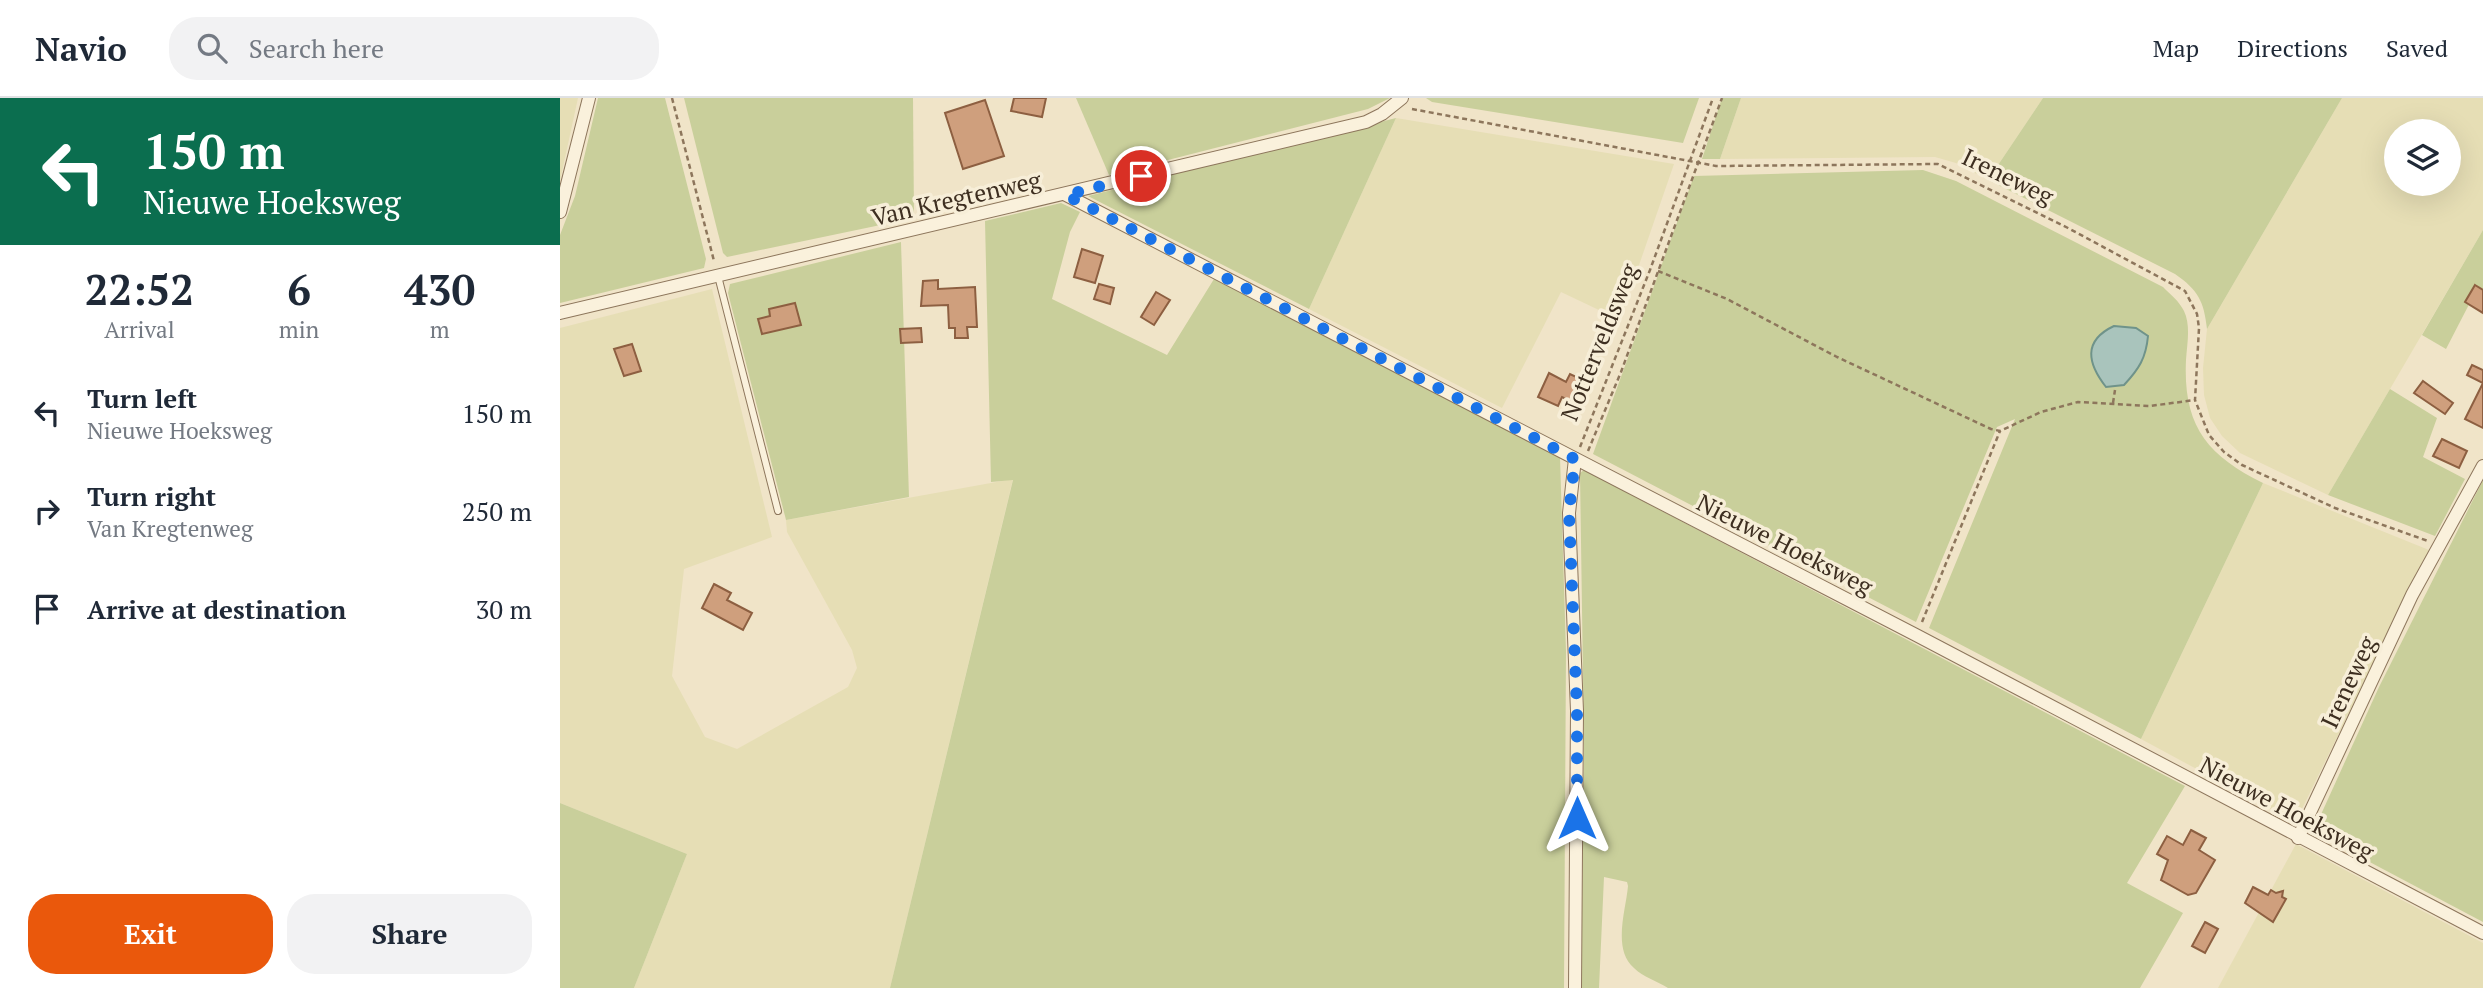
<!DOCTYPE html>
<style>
:root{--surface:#fff;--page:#f2f2f3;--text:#1f2937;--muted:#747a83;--line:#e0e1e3;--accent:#ea580c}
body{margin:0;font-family:"PT Serif",serif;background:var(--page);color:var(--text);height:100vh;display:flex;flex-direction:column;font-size:26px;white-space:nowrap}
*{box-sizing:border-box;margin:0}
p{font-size:23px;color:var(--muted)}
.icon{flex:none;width:38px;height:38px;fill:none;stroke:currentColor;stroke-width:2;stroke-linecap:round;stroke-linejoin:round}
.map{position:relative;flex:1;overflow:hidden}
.panel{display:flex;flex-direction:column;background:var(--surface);width:560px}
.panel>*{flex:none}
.guide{background:#0b6e4f;color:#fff;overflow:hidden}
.tools{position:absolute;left:1824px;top:21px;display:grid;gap:14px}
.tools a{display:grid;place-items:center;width:77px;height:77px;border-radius:50%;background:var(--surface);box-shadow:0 7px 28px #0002;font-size:35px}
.pin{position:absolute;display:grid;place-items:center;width:60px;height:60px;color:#fff;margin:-30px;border:4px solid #fff;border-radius:50%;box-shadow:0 2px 7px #0007}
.me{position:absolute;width:77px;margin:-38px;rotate:0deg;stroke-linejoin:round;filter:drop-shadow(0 0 5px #0008)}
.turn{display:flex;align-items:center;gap:24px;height:147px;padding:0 28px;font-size:32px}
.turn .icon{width:91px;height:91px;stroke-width:2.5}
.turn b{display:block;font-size:49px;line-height:60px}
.eta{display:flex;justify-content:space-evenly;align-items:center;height:119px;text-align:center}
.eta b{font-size:42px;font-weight:600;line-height:49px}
.button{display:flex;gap:14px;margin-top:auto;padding:14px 28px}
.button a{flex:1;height:80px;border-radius:28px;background:var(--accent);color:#fff;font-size:28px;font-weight:600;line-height:80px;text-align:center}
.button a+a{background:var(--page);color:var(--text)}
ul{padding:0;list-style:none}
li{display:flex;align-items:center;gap:21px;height:98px;padding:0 28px}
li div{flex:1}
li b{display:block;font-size:26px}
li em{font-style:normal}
header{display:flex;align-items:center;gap:42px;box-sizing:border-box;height:98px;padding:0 35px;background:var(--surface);border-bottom:2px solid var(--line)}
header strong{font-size:33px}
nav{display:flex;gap:38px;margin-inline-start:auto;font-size:24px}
.search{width:490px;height:63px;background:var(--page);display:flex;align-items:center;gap:18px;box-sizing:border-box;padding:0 24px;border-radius:28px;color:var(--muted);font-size:26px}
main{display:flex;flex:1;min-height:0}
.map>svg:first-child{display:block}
.farmland{fill:#e6deb5;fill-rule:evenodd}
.green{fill:#c9cf9b}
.water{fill:#a9c4bc;stroke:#6f938a;stroke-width:2}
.building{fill:#cf9f7d;stroke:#8d5f41;stroke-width:2}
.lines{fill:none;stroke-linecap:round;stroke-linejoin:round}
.lane-casing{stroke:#8d765c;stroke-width:8}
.street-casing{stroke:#8d765c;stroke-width:14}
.path{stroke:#8d765c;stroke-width:2.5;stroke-dasharray:5 3.5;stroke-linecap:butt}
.lane{stroke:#faf1dc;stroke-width:6}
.street{stroke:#faf1dc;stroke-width:12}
.route{stroke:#1a73e8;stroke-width:12;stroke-dasharray:0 21.6}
.labels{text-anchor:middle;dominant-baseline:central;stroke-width:7;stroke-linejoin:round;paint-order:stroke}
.street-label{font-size:24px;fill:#3d2e20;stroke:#f7eed8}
</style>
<header>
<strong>Navio</strong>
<div class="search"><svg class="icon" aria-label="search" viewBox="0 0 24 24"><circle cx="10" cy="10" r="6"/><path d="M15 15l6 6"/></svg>Search here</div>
<nav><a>Map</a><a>Directions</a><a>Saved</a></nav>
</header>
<main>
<section class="panel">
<div class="guide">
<div class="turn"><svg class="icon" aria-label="left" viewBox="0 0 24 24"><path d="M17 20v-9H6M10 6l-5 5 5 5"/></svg><div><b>150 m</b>Nieuwe Hoeksweg</div></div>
</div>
<div class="eta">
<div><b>22:52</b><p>Arrival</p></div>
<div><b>6</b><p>min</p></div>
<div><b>430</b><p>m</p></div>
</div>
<ul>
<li><svg class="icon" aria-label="left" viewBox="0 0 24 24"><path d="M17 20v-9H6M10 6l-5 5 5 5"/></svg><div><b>Turn left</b><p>Nieuwe Hoeksweg</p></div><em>150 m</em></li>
<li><svg class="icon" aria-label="right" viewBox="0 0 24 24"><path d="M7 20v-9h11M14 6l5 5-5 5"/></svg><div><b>Turn right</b><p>Van Kregtenweg</p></div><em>250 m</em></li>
<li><svg class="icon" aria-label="arrive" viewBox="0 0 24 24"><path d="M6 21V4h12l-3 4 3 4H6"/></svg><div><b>Arrive at destination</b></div><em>30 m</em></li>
</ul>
<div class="button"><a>Exit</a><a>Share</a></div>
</section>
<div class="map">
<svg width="1923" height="890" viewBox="0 0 1923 890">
<rect width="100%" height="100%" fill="#f0e4c8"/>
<g class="farmland">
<path d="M0 0H18L0 83Z"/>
<path d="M1181 0H1483L1428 82 1396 65 1375 59 1160 61Z"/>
<path d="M1782 0H1923V132L1768 397 1680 355 1662 338 1650 320 1644 297 1643 270 1647 231ZM1836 33H1888V86H1836Z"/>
<path d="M836 20 1114 66 1060 222 1001 194 942 310 749 211Z"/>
<path d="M152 191 212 439 124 471 112 578 145 639 177 651 288 589 297 570 292 552 227 434 226 422 453 381 330 890H74L127 756 0 705V230Z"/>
<path d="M1703 385 1869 452 1737 721 1733 723 1581 641Z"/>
<path d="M1736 746 1923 845V890H1658Z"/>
</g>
<g class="green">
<path d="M38 0H105L146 161 144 170 0 205V137L15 98Z"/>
<path d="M124 0H353L354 120 167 159 163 155Z"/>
<path d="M516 0H830L808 11 549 77Z"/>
<path d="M866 0H1139L1123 45 872 4Z"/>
<path d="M1162 0H1181L1160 61H1142Z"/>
<path d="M1483 0H1782L1647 231C1644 203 1638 192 1615 176L1428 82Z"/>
<path d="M836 20 749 211 528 98Z"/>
<path d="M1363 72 1396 83 1603 189C1611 197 1619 203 1624 213 1631 228 1627 246 1626 262 1623 327 1646 357 1703 385L1581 641 1369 530 1455 321 1437 329 1356 524 1033 356 1134 78Z"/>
<path d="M501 105 520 114 510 134 492 201 607 257 654 181 1000 359 1006 553 1004 890H330L453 382 431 384 425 123Z"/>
<path d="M1923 132V191L1918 189 1886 251 1862 237Z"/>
<path d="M341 144 349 399 226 422 168 195 170 186Z"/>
<path d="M1830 291 1877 320 1863 359 1905 381 1875 438 1768 397Z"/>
<path d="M1024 372 1625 688 1567 785 1623 815 1580 890H1108C1097 883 1083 879 1074 870 1052 851 1066 812 1068 788L1067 784 1044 779 1039 890H1021L1024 648 1020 375Z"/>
<path d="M1923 382V824L1753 734 1819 589Z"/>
<path d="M0 705 127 756 74 890H0Z"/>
</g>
<path class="water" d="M1554 228 1576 230 1588 238C1586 260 1579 271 1564 287L1546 289C1528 266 1522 243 1554 228Z"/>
<g class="building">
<path d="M454 0H486L482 19 451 13Z"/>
<path d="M425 2 444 58 403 71 385 15Z"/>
<path d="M522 151 543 158 535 185 514 179Z"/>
<path d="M378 182V191L415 189 417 229H407L408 240H395V230H389L388 207 361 208 363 183Z"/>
<path d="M539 186 554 190 550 206 534 201Z"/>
<path d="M1915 187 1923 192V215L1905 204Z"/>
<path d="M596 194 610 202 594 227 581 219Z"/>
<path d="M235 205 241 227 202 236 198 221 210 218 209 211Z"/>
<path d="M361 230 362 244 341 245 340 231Z"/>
<path d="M72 246 81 273 64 278 54 251Z"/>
<path d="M1912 267 1923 272V330L1905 321 1923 285 1907 277Z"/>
<path d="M989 275 1006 284 1010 276 1025 283 1015 305 1002 299 998 308 978 299Z"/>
<path d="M1863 283 1893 305 1885 316 1854 295Z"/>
<path d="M1882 341 1907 353 1899 370 1873 358Z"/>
<path d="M154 486 171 495 167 502 192 515 183 532 142 510Z"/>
<path d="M1631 732 1646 740 1639 752 1655 762 1636 795 1628 797 1601 782 1608 762 1597 756 1607 738 1623 747Z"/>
<path d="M1693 789 1708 797 1711 792 1716 795 1723 793 1722 799 1726 801 1713 824 1685 805Z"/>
<path d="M1645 824 1658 831 1645 855 1632 848Z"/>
</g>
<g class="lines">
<defs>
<path id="lane" d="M158 178 218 413"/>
<g id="street">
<path d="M506 97 1356 537 1923 835"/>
<path d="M0 114 29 0"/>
<path d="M0 215 806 24 822 16 842 0"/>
<path d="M1738 740 1852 497 1923 368"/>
<path d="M1015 890 1017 613 1009 415 1015 361"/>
</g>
</defs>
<use href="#lane" class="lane-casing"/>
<use href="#street" class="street-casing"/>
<g class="path">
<path d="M112 0 154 163"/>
<path d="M852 11 1156 68 1378 66 1508 130 1625 193 1637 216 1639 230 1635 302 1649 337 1664 354 1682 367 1775 410 1868 443"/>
<path d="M1098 173 1167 201 1277 259 1431 331 1440 333 1481 314 1518 304 1590 308 1635 302"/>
<path d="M1553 305 1555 292"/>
<path d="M1020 349 1090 172 1153 0"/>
<path d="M1028 353 1061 274 1162 0"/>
<path d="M1362 524 1440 333"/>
</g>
<use href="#lane" class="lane"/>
<use href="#street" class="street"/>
</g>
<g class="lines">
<path class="route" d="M581 78 506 97 1015 361 1009 415 1017 613V720"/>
</g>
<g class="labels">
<g class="street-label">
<text transform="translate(1448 78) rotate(26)">Ireneweg</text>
<text transform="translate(396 100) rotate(-13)">Van Kregtenweg</text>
<text transform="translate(1039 244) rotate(-68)">Notterveldsweg</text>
<text transform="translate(1225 446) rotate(27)">Nieuwe Hoeksweg</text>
<text transform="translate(1788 584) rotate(-65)">Ireneweg</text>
<text transform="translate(1727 710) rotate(28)">Nieuwe Hoeksweg</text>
</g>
</g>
</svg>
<div class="tools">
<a><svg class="icon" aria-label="layers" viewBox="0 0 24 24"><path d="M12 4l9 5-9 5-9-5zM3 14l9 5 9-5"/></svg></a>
</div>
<div class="pin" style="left:581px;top:78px;background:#d93025"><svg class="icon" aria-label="arrive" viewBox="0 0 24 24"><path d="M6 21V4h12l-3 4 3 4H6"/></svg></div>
<svg class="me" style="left:1017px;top:720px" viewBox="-20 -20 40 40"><path d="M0-17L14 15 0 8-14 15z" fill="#1a73e8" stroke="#fff" stroke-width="4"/></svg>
</div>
</main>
